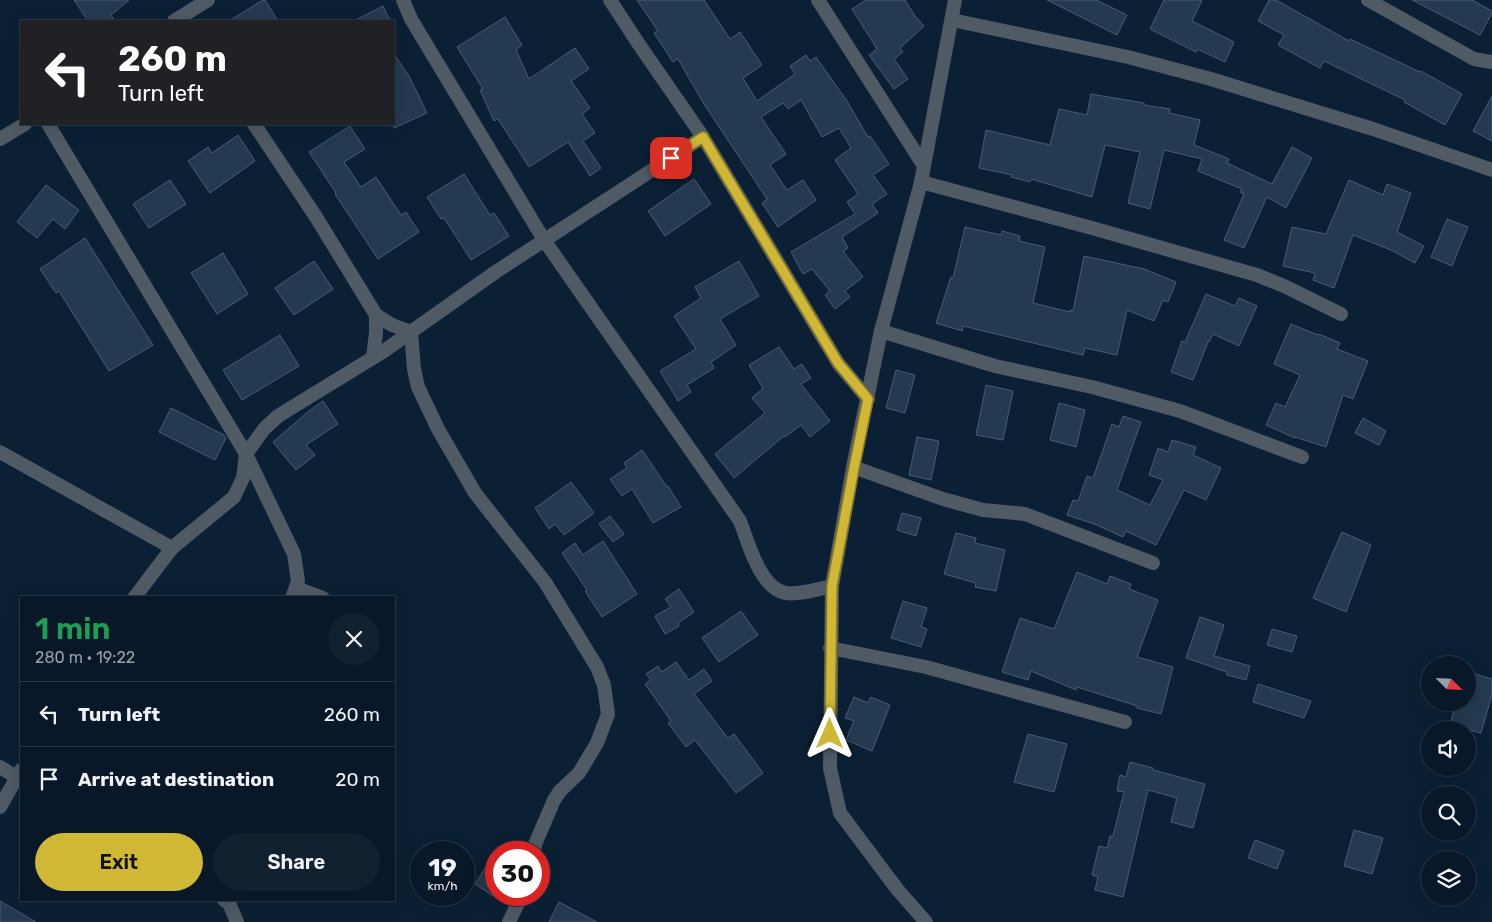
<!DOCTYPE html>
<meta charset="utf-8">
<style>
:root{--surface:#091828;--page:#122130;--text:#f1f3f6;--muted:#99a0a8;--line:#293745;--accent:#d0b836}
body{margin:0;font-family:Rubik,sans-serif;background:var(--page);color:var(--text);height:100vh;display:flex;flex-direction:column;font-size:19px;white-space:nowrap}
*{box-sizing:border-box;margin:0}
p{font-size:16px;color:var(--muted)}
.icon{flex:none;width:28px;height:28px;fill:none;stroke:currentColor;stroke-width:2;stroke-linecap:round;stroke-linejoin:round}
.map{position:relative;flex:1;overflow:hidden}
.panel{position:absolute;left:20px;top:596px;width:375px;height:305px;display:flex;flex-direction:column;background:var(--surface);border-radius:0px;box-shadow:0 5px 20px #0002,0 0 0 1px var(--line)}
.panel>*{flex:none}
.hud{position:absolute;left:20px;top:20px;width:375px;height:105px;border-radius:0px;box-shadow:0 5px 20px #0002,0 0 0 1px var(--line);background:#202124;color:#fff;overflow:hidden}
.needle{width:32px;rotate:114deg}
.fabs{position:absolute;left:1421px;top:656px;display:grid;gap:10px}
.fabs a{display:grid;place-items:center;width:55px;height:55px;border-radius:50%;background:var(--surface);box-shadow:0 5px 20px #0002,0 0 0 1px var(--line);font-size:25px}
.speed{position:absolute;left:410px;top:841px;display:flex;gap:10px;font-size:25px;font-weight:700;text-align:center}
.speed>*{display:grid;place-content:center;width:65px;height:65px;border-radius:50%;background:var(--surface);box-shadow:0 5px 20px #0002,0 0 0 1px var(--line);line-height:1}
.speed small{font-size:12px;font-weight:400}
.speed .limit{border:8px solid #d22;background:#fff;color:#111}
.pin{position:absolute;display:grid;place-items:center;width:42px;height:42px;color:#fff;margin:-21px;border-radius:10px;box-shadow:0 2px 8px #0006}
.me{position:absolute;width:55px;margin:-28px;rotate:0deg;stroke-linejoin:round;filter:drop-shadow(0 0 4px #0008)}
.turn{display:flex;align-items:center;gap:18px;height:105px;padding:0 15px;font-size:22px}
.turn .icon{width:65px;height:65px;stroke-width:2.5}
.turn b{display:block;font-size:35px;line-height:42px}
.round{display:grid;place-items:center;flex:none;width:52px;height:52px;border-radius:26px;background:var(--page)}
.headline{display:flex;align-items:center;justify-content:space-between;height:85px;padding:0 15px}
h1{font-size:30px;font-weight:600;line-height:38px;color:#1e9e55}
.action{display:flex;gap:10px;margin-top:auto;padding:10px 15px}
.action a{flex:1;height:58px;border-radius:30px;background:var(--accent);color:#111;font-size:20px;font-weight:600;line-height:58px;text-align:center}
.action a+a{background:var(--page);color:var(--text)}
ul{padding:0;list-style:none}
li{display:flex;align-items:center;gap:15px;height:65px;padding:0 15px;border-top:1px solid var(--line)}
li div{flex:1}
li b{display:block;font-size:19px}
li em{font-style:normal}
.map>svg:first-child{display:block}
.building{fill:#243a50;stroke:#465d75}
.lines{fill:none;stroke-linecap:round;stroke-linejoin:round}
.street{stroke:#505a65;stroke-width:14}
.route-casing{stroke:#877823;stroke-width:12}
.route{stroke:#d0b836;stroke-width:9}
</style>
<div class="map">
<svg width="1492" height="922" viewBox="0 0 1492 922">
<rect width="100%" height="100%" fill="#0c2035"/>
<g class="building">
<path d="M74 0H129L111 15 115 21H88Z"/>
<path d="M263 0H265L278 21H229Z"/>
<path d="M637 0H704L730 39 740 32 762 65 743 78 757 101 795 74 790 66 806 55 810 61 816 57 847 101 868 137 870 136 889 164 873 175 887 194 872 204 878 213 842 237 848 248 843 251 863 277 845 291 850 297 835 309 825 295 830 291 812 269 803 274 791 252 855 214 847 202 858 194 835 160 851 148 839 128 822 137 801 100 788 109 783 103 761 117 786 154 770 165 787 190 803 180 816 200 778 227 762 203 767 199 704 104 678 59 673 62 654 33 658 31Z"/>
<path d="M866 0H905L915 16 924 26 900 48 903 52 894 59 908 79 894 89 869 55 877 49 852 9Z"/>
<path d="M1047 0H1096L1127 15 1117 35Z"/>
<path d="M1164 0H1202L1192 21 1234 42 1225 62 1197 49 1196 52 1150 29Z"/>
<path d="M1269 0H1276L1349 41 1350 39 1420 72 1421 71 1462 94 1445 125 1404 102 1405 100 1324 61 1320 68 1278 45 1284 35 1258 21Z"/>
<path d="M1412 0H1472L1492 11V13L1480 35Z"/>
<path d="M383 6 390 21H354Z"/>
<path d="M505 17 522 45 516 50 529 79 575 48 589 69 571 81 590 108 582 114 595 133 583 141 601 168 590 176 568 142 529 167 498 119 494 121 480 90 483 89 457 47Z"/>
<path d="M394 54 409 76 427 113 394 128Z"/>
<path d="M1091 94 1144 103V105L1170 109 1169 113 1200 120 1194 145 1229 159 1227 163 1272 184 1292 147 1312 158 1286 208 1267 197 1244 248 1224 240 1244 194 1240 192 1242 189 1198 171 1202 159 1164 150 1150 209 1128 203 1140 152 1105 145 1092 197 1031 179 1030 182 1011 177 1012 175 979 168 986 130 1050 145 1059 109 1087 115Z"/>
<path d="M1492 96V141L1473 131Z"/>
<path d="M350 126 365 149 344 162 361 187 376 177 401 215 406 212 419 232 378 259 335 194 336 193 309 152Z"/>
<path d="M238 135 255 161 210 193 188 161 208 147 212 153Z"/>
<path d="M464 174 490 215 494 213 509 236 471 260 444 218 441 219 427 197Z"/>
<path d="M694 179 711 204 665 236 648 211Z"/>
<path d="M170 180 186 204 149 228 133 204Z"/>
<path d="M1349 180 1383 195 1387 184 1411 193 1397 232 1424 246 1415 263 1391 250 1353 235 1334 288 1313 280 1315 273 1283 266 1292 227 1326 234Z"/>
<path d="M46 185 79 210 65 229 53 219 37 238 17 222Z"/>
<path d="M1447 219 1468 227 1452 266 1431 257Z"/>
<path d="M965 227 1001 235 1002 231 1020 236 1019 241 1045 247 1033 303 1070 312V310L1073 311 1084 256 1144 269 1176 282 1168 302 1163 300 1154 321 1127 310 1117 355 1085 348 1083 355 963 326 962 331 936 323 951 277 953 278Z"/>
<path d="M85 238 153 345 109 371 59 291 56 293 40 269Z"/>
<path d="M223 253 248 294 217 314 191 273Z"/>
<path d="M314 261 333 289 294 315 275 288Z"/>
<path d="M739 261 759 296 720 319 736 345 711 362 714 368 687 385 691 392 678 401 660 371 696 349 674 316 701 298 695 287Z"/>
<path d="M1206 294 1235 306 1239 298 1257 306 1239 346 1213 334 1209 342H1208L1193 380 1171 372 1182 341 1185 342Z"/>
<path d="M1291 324 1318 335 1319 334 1340 343 1337 349 1368 361 1353 399 1343 395 1326 447 1295 437V438L1266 425 1276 403 1285 407 1300 375 1274 364Z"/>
<path d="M280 335 299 366 242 400 223 370Z"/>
<path d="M779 347 794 369 802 364 811 378 801 384 830 421 810 437 801 425 785 437 784 436 734 478 715 454 765 413 752 398 763 388 749 365Z"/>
<path d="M896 370 915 375 905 413 886 408Z"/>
<path d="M986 385 1013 391 1003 440 976 435Z"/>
<path d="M323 401 338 424 306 445 315 455 296 470 273 442 309 411Z"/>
<path d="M1059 403 1085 410 1076 447 1050 440Z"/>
<path d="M171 408 224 435 226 438 215 460 159 432Z"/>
<path d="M1123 416 1141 422 1117 490 1150 505 1163 480 1149 475 1158 448 1168 452 1172 440 1196 447 1193 455 1221 468 1206 500 1184 490 1156 545 1126 531 1123 537 1097 525 1067 515 1073 500 1078 501 1087 476 1093 478 1112 424 1119 427Z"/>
<path d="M1363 418 1386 431 1379 445 1355 433Z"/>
<path d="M917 437 939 441 931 480 909 475Z"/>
<path d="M642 450 667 487 668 486 681 507 653 523 632 489 622 496 610 479 627 468 624 463Z"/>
<path d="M571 482 594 513 564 535 555 524 549 529 535 508Z"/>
<path d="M902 513 921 518 916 536 897 530Z"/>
<path d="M610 516 624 534 613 542 599 524Z"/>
<path d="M1342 532 1371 545 1346 612 1313 598Z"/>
<path d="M956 533 976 538 975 543 1005 550 996 591 975 587 976 583 944 574Z"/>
<path d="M603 541 637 594 602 617 585 591 587 590 562 553 575 543 583 555Z"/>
<path d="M1077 572 1107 584 1110 576 1131 584 1129 589 1158 600 1137 657 1173 667 1161 714 1137 708V706L1077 687 1076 690 1031 671 1028 680 1002 672 1020 618 1054 629Z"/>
<path d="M679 589 694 612 678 623 679 626 665 634 655 616 671 607 665 599Z"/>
<path d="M903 601 927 608 921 627 927 629 921 647 891 638Z"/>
<path d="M741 611 758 635 719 662 702 638Z"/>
<path d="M1200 617 1224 625 1214 656 1250 666 1246 680 1227 675V672L1186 658Z"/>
<path d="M1272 629 1297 636 1292 652 1267 645Z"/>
<path d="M676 662 689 680 704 669 712 681 694 694 728 738 734 734 763 773 736 793 695 740 686 747 668 723 671 721 645 684 651 680 646 674 658 666 662 672Z"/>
<path d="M1468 672 1492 679V694L1481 733 1450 725 1456 702H1468Z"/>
<path d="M1258 684 1311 701 1304 718 1253 702Z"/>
<path d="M854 697 868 703 871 697 890 705 872 751 846 740 854 721 845 718Z"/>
<path d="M1028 734 1067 744 1054 792 1014 782Z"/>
<path d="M1130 762 1153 768V770L1205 784 1193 828 1171 822 1177 798 1148 790 1123 897 1095 890 1098 877 1092 875 1099 846 1107 848 1110 836H1113L1124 792 1117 791 1120 775 1126 777Z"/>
<path d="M1354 830 1383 838 1372 874 1344 866Z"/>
<path d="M1255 840 1284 851 1277 869 1248 858Z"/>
<path d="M496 851V898L475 884Z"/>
<path d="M0 901 36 922H0Z"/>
<path d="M559 902 597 922H549Z"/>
</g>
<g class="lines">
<g class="street">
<path d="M403 0 411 19 544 240 740 521C748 542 760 589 786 593 800 595 818 589 832 586"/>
<path d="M610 0 638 43 703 137 838 363 868 399"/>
<path d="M818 0 924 166"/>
<path d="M1368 0 1474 59 1492 62"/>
<path d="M952 20 1128 57 1211 79 1373 129 1492 170"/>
<path d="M174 21 208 0"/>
<path d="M48 124 246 454 294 554 298 581 292 598"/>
<path d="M254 124 316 217 376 315 392 325 411 332 414 369 418 387 438 429 475 493 545 582 597 667 604 685 608 714 597 743 579 773 560 791 554 800 536 842 533 852"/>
<path d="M0 139 25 124"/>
<path d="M921 182 1092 228 1257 275 1284 286 1341 314"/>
<path d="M881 331 995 366 1092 387 1180 411 1302 457"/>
<path d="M373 357 376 333V315"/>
<path d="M0 452 172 548"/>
<path d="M853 467 943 499 983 510 1025 514 1153 563"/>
<path d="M296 588 323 598"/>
<path d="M134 598 172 548 234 497 243 478 246 454 264 429 278 416 384 351 497 271 703 137"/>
<path d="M830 648 926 667 1125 722"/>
<path d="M0 767 21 780"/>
<path d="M0 807 21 770"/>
<path d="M224 900 229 903 237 922"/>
<path d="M509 922 522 895"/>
<path d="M926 922 897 889 840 813 830 768 832 586 853 467 881 331 921 182 955 0"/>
</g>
</g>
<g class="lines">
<defs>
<path id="route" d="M671 158 703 137 838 363 868 399 854 468 832 586 830 734"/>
</defs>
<use href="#route" class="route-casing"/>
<use href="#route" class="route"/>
</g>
</svg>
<div class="fabs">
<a><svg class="needle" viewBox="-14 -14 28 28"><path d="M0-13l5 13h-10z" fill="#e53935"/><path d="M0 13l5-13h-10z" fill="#99a0a8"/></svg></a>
<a><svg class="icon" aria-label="sound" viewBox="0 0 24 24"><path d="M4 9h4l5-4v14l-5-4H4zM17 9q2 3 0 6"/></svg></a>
<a><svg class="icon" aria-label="search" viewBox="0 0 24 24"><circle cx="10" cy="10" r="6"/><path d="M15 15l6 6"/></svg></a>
<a><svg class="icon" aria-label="layers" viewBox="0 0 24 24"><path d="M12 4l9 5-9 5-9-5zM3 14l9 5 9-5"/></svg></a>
</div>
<div class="speed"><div>19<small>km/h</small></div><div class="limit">30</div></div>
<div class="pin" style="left:671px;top:158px;background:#d93025"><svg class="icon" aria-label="arrive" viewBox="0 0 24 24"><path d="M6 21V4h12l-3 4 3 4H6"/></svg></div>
<svg class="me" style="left:830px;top:734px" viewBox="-20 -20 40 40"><path d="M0-17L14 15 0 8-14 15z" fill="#d0b836" stroke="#fff" stroke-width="4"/></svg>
<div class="hud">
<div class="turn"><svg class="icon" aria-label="left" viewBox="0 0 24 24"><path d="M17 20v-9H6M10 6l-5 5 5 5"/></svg><div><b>260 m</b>Turn left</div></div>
</div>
<section class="panel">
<div class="headline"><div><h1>1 min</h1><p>280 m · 19:22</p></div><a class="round"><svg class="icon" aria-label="close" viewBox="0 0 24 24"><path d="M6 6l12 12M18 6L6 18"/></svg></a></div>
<ul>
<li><svg class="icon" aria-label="left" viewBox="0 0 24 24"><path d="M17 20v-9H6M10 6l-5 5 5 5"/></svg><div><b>Turn left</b></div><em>260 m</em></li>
<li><svg class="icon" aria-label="arrive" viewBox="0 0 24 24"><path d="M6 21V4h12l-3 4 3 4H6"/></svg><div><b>Arrive at destination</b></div><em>20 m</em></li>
</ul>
<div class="action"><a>Exit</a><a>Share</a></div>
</section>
</div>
